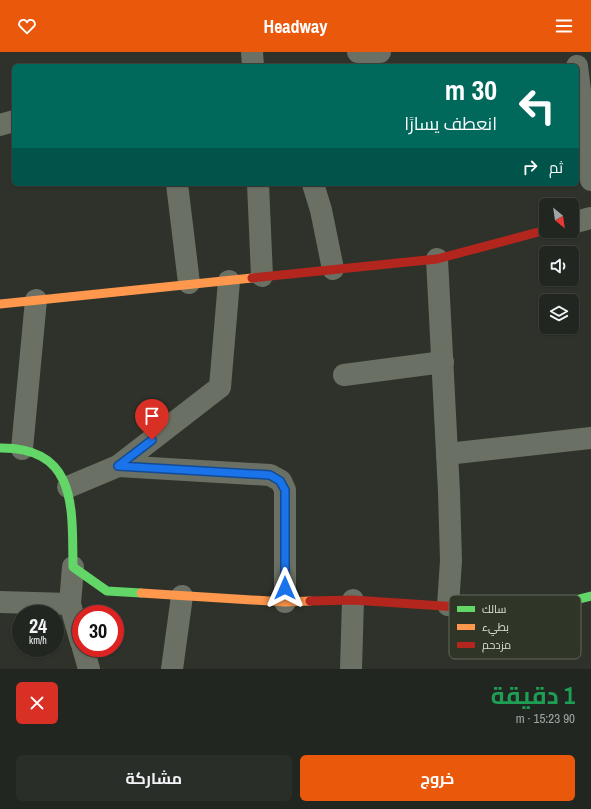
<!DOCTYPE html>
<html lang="ar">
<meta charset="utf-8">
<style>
:root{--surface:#222620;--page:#2a2e29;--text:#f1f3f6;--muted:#a2a5a5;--line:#3f433e;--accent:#ea580c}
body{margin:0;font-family:"Archivo Narrow",Cairo,sans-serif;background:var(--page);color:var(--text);direction:rtl;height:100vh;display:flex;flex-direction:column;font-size:15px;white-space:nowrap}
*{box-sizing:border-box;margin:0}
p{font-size:13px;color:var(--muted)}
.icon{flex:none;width:22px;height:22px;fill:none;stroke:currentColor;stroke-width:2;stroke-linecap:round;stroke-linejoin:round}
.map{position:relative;height:617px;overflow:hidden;direction:ltr}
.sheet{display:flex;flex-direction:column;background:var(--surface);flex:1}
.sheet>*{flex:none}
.guide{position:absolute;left:12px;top:12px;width:567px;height:122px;border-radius:6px;box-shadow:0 1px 3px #0004,0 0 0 1px var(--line);direction:rtl;background:#00695c;color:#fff;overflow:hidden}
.needle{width:26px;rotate:151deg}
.tools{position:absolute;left:539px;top:146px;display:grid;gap:8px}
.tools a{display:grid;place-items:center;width:40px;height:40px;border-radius:6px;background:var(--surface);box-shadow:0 1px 3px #0004,0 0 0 1px var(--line);font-size:20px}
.speed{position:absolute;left:12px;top:553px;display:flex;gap:8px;font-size:20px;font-weight:700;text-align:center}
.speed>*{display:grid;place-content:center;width:52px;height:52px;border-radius:50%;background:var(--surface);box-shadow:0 1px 3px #0004,0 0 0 1px var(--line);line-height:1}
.speed small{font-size:10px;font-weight:400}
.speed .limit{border:6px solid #d22;background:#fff;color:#111}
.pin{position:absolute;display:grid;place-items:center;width:34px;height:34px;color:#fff;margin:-41px -17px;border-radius:50% 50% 50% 0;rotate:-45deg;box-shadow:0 0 4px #0007}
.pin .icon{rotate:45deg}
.me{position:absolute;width:44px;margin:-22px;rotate:0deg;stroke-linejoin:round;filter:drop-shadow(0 0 3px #0008)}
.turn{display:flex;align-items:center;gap:14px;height:84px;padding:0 16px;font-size:18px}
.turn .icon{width:52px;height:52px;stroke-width:2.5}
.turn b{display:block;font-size:28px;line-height:34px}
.then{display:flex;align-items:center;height:38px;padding:0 16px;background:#0003;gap:8px;font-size:15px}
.round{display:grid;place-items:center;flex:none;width:42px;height:42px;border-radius:6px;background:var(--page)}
.overview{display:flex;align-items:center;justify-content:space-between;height:68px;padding:0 16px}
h1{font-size:24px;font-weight:700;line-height:30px;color:#1e9e55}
.action{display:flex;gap:8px;margin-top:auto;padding:8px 16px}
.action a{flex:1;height:46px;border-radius:6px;background:var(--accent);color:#fff;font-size:16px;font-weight:700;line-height:46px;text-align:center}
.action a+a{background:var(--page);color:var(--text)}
header{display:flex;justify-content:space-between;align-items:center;height:52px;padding:0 16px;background:var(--accent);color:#fff;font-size:18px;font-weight:700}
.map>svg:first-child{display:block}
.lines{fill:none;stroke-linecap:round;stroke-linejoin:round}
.street{stroke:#6a7063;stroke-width:22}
.fast{stroke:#63d668;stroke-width:9}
.slow{stroke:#ff974d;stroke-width:9}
.jam{stroke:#b3261e;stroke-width:9}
.route-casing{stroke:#114b97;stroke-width:10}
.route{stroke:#1a73e8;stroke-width:7}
.key{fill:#2f3527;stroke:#63685c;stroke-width:1}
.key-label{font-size:11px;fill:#dce0d7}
</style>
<header><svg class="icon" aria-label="menu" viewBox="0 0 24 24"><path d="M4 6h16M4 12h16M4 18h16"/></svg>Headway<svg class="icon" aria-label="heart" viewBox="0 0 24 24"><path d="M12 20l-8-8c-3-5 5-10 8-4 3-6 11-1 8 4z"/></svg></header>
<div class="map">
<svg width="591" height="617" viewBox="0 0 591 617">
<rect width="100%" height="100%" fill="#2e322a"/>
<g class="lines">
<g class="street">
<path d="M252 0 253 14"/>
<path d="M358 0H380"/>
<path d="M577 14 591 128"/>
<path d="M0 73 14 69"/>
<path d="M177 132 189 231"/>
<path d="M258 132 262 224"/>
<path d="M313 132 321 158 333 217"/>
<path d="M572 171 591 166"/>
<path d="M437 207 449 440 451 509 448 553"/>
<path d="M344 323 443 310"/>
<path d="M22 397 36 248"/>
<path d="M447 402 591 386"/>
<path d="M118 414 270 423 281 429 285 438V550"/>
<path d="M68 435 118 414 220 335 229 229"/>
<path d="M73 515 70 552 81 590"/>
<path d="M0 550 70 552"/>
<path d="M83 596 89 617"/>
<path d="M172 617 182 544"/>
<path d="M351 617 353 548"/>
</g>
<g class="fast">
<path d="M0 396C78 395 72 457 73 515L107 539 141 541"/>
<path d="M524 555 571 549 591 544"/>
</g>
<g class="slow">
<path d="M0 252 252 226"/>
<path d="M141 541 285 550 310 549"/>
</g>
<g class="jam">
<path d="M252 226 437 207 546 178"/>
<path d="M310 549 353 548 503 558 524 555"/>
</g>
</g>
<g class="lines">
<defs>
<path id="route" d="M152 388 118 414 270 423 280 429 285 438V536"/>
</defs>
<use href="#route" class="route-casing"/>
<use href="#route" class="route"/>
</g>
<rect x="449" y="543" width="132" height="64" rx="6" class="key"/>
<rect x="457" y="554" width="18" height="6" fill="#63d668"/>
<rect x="457" y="572" width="18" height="6" fill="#ff974d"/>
<rect x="457" y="590" width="18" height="6" fill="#b3261e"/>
<g class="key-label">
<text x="482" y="561">سالك</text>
<text x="482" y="579">بطيء</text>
<text x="482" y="597">مزدحم</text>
</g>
</svg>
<div class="tools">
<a><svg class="needle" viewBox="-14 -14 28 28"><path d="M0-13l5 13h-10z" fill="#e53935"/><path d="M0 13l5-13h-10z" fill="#a2a5a5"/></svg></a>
<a><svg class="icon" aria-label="sound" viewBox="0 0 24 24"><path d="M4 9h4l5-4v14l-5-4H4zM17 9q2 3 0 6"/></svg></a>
<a><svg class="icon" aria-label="layers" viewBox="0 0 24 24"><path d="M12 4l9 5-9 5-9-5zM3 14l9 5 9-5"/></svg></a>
</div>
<div class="speed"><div>24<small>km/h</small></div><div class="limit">30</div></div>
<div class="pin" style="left:152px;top:388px;background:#d93025"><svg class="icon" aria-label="arrive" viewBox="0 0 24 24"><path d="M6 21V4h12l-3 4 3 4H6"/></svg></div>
<svg class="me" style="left:285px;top:536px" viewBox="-20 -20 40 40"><path d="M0-17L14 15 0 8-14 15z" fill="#1a73e8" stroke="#fff" stroke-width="4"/></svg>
<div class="guide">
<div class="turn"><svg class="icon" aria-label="left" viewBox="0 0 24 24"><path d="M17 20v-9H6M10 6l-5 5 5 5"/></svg><div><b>30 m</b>انعطف يسارًا</div></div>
<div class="then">ثم<svg class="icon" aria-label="right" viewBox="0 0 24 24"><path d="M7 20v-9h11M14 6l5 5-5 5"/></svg></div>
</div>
</div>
<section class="sheet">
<div class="overview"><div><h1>1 دقيقة</h1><p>90 m · 15:23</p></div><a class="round" style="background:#d93025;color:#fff"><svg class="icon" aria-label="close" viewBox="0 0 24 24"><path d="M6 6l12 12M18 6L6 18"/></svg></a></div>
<div class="action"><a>خروج</a><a>مشاركة</a></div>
</section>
